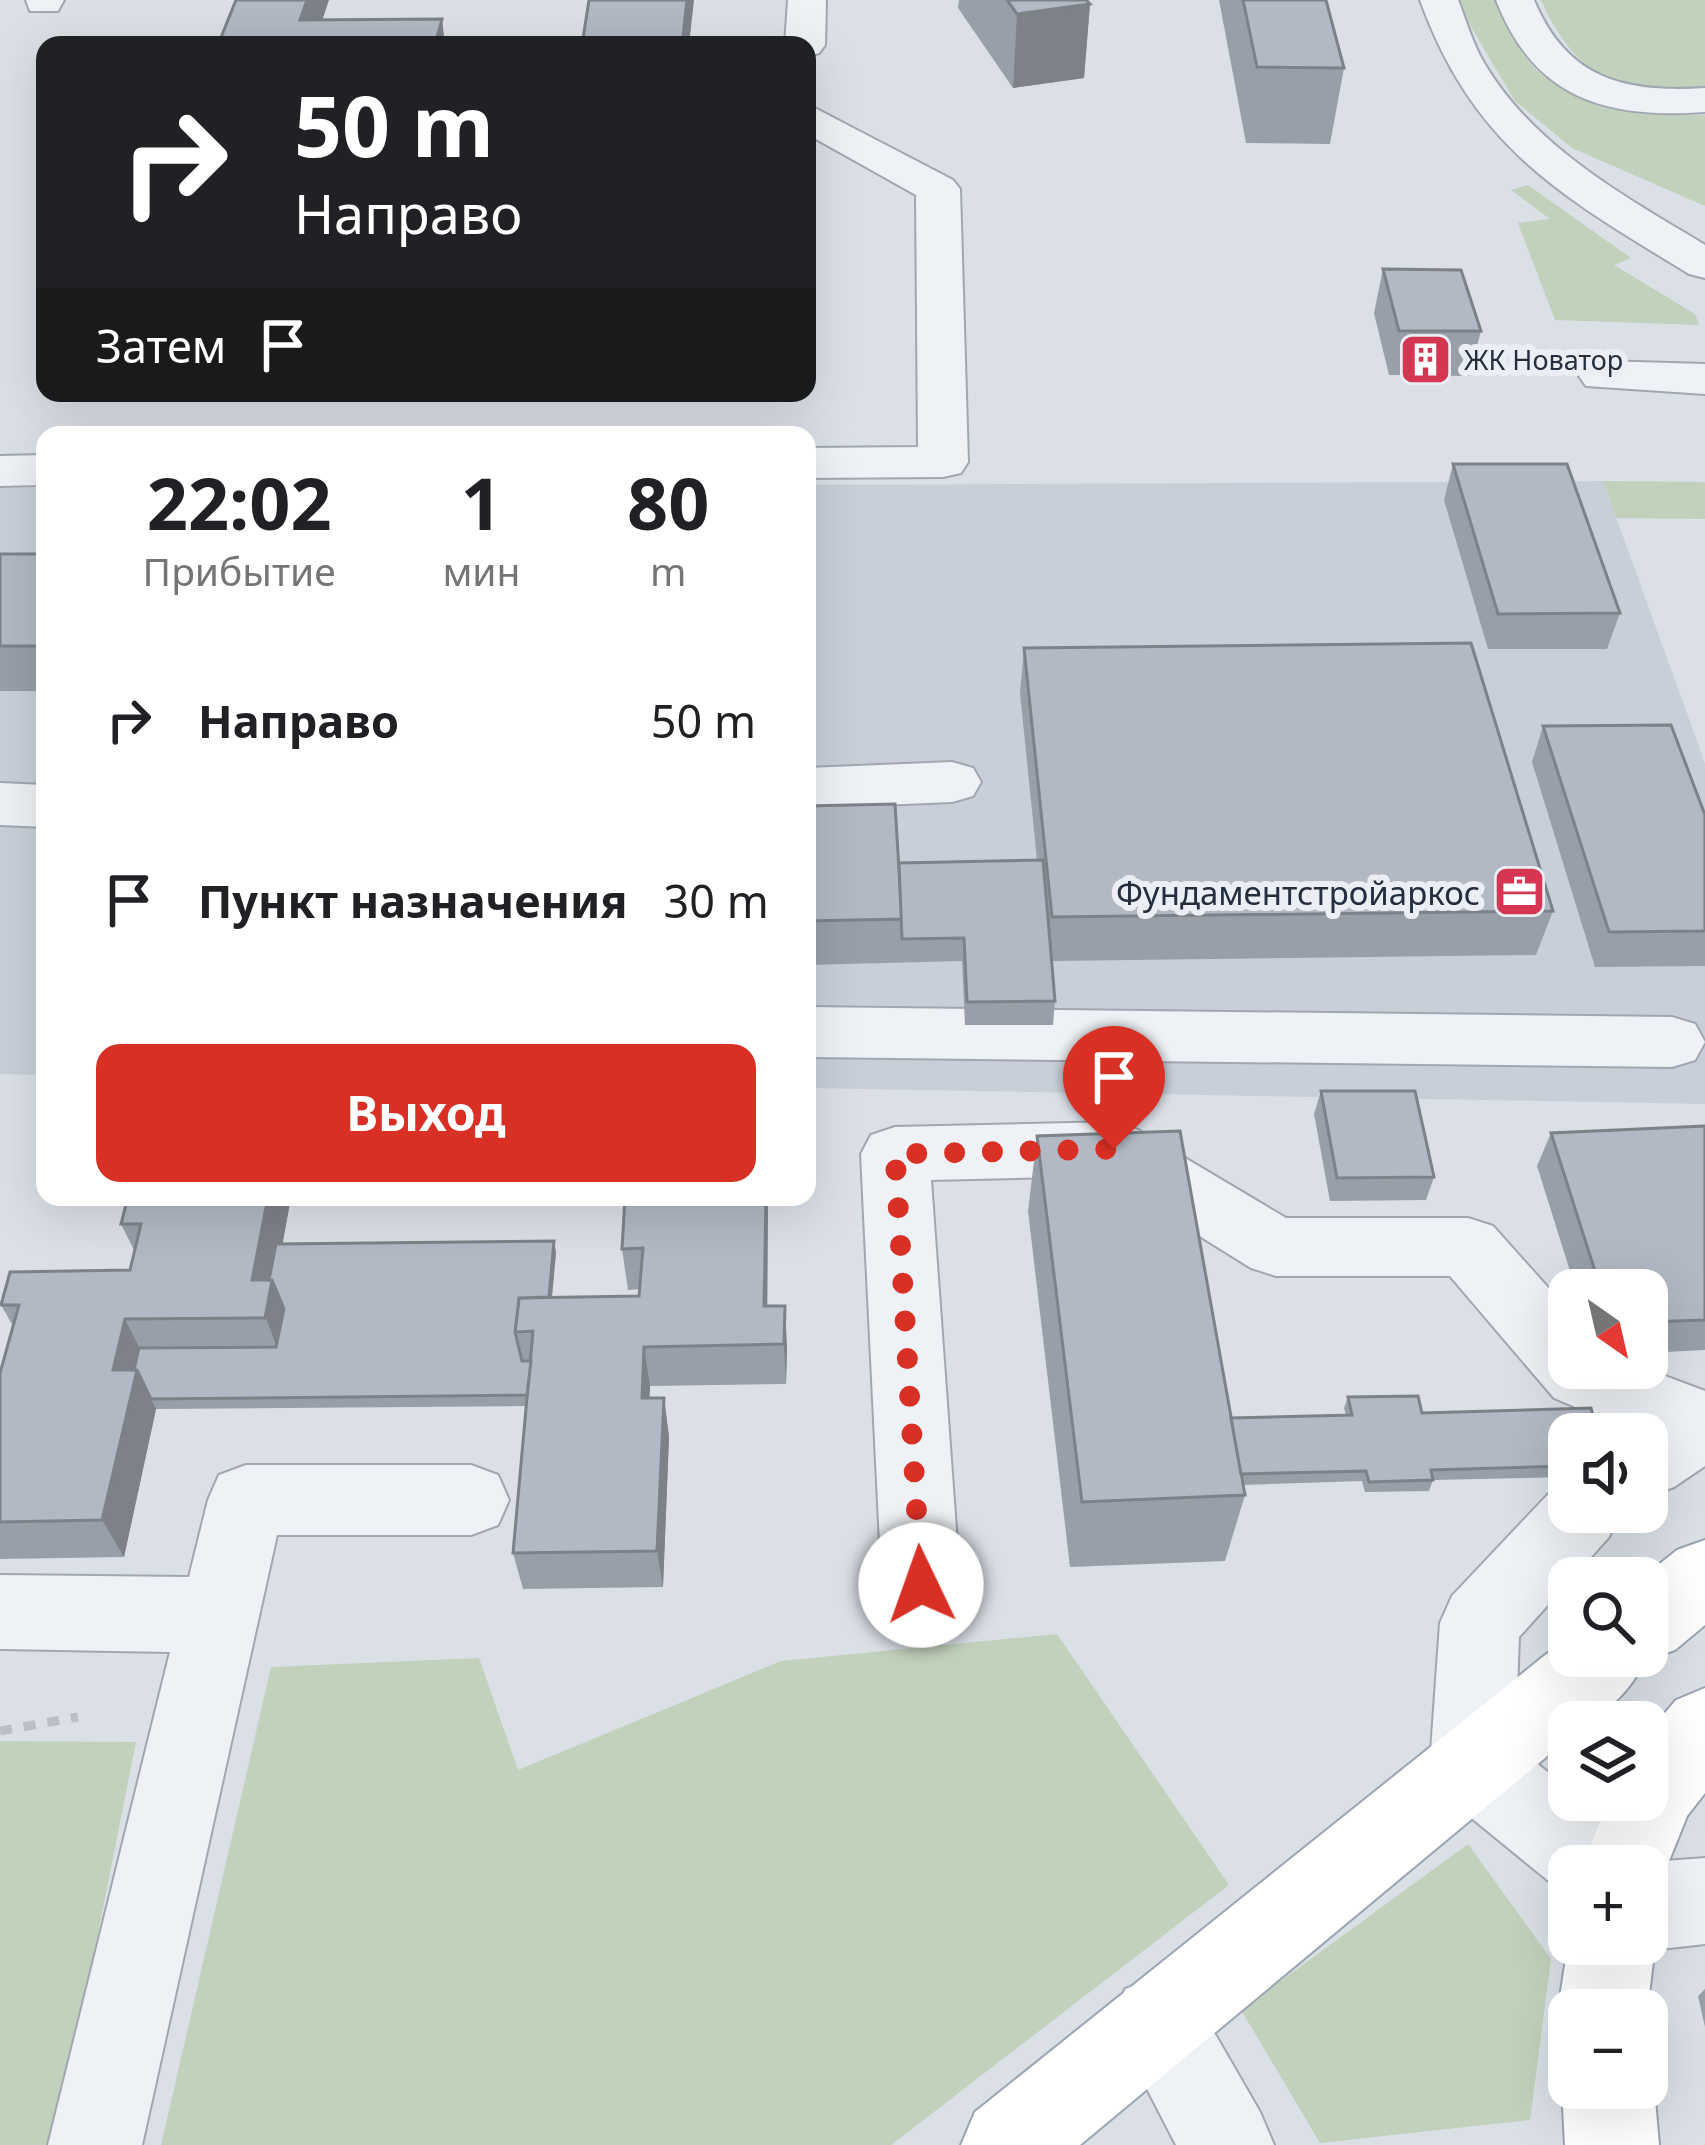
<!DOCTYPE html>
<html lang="ru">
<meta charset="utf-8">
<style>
:root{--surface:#fff;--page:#f2f2f2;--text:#202124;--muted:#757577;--accent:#d93025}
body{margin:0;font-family:"Noto Sans",sans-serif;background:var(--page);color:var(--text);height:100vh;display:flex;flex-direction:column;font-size:45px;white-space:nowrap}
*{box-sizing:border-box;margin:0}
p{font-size:39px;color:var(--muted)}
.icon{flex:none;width:66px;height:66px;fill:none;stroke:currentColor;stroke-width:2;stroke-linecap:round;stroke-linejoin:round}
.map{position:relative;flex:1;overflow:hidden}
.panel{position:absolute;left:36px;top:426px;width:780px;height:780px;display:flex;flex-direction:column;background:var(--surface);border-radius:24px;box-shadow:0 12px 48px #0002}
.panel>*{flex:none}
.hud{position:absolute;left:36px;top:36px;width:780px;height:366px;border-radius:24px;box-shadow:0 12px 48px #0002;background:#202124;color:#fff;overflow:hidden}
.needle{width:78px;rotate:146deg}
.fabs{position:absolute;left:1548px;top:1269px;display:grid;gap:24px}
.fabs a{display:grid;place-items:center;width:120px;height:120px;border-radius:24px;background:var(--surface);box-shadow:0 12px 48px #0002;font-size:60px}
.pin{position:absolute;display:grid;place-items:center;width:102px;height:102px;color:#fff;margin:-123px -51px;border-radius:50% 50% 50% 0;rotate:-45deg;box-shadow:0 0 12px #0007}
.pin .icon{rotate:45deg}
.me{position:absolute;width:132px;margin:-66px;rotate:357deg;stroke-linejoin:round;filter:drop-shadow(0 0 9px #0008)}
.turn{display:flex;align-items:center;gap:42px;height:252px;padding:0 60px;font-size:54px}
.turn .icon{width:156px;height:156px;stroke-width:2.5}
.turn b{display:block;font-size:84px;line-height:102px}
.then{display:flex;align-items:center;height:114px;padding:0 60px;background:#0003;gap:24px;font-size:45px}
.eta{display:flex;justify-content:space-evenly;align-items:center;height:204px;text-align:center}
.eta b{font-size:72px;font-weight:700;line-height:84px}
.cta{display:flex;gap:24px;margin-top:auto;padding:24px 60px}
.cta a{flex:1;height:138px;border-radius:24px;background:var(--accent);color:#fff;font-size:48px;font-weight:700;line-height:138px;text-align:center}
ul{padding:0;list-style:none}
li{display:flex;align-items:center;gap:36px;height:180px;padding:0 60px}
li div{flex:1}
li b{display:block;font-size:45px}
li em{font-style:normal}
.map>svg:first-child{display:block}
.built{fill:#c9cfd9}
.green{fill:#c2d1bc}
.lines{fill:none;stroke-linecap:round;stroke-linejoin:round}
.minor-casing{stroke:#a1a7b1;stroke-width:4}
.major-casing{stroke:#9aa5b3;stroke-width:4}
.path{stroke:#babec5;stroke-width:9;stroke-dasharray:12 12;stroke-linecap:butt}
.minor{fill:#eef1f5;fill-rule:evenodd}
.major{fill:#fff;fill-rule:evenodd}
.wall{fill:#999fa9}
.shaded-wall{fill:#7d8289}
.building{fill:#b2b9c4;stroke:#7d8289;stroke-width:3}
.route{stroke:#d93025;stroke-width:21;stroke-dasharray:0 37.8}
.labels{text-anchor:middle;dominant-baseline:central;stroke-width:12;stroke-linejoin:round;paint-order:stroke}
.far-poi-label{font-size:27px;fill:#252e3e;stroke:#ebeff5;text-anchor:start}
.poi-label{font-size:33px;fill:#252e3e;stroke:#ebeff5;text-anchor:end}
</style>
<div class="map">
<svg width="1705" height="2145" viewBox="0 0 1705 2145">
<rect width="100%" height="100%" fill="#dbe0e7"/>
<g class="built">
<path d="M1603 481 1705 763V1104L807 1088V485Z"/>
<path d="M0 488H45V1075L0 1074Z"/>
</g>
<g class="green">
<path d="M1455 0H1500C1511 25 1519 56 1541 74 1577 102 1660 117 1705 115V206L1572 148 1515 101Z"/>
<path d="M1541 0H1705V89C1622 101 1574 75 1541 0Z"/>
<path d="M1528 185 1631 258 1614 265 1695 314 1699 325 1555 320 1518 223 1550 219 1511 190Z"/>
<path d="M1603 481 1705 482V519L1616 518Z"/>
<path d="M1057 1634 1229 1885 891 2145H161L271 1667 479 1658 518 1770 781 1661Z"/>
<path d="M0 1741 136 1742 56 2145H0Z"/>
<path d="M1468 1844 1551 1959 1530 2120 1320 2143 1241 2010Z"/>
</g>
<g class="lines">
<defs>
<g id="minor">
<path d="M26 0H64L58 11H30Z"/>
<path d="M788 0H826L825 45 819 53 807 57V45H785Z"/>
<path d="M1420 0H1458C1466 20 1472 42 1483 61 1532 146 1624 196 1705 245V278L1689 274C1560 195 1474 148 1420 0Z"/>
<path d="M1496 0H1534C1567 79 1624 93 1705 88V112C1605 119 1534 98 1496 0Z"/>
<path d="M807 104 953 180 960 189 968 462 961 473 943 477 807 478V448L918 447 916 195 807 134Z"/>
<path d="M1603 361 1705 364V394L1586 386 1579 376 1586 366Z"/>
<path d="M45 455V485L0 486V456Z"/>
<path d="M952 762 973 768 981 782 973 796 952 802 807 808V768Z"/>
<path d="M0 783 45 785V827L0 825Z"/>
<path d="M807 1007 1672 1017 1695 1024 1705 1042 1695 1060 1672 1067 807 1057Z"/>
<path d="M1114 1122 1138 1130 1286 1218H1468L1493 1226 1569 1311V1368H1644L1705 1391V1466L1674 1487 1647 1497V1434H1628L1632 1431 1554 1398 1450 1276H1276L1251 1268 1103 1176 931 1180 960 1585 949 1611 921 1622 893 1611 882 1585 861 1154 871 1135 895 1127Z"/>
<path d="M246 1465H471L498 1475 509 1500 498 1525 471 1535H277L142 2145H48L170 1652 0 1649V1575L189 1577 208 1500 219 1475Z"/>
<path d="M1569 1482V1512H1621L1609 1537 1519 1637 1515 1746 1569 1789V1800C1598 1800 1626 1833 1637 1858L1647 1854 1665 1861 1705 1858V1944L1661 1949 1647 1943V1866H1569L1567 1896 1442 1794 1430 1765 1440 1623 1452 1596 1555 1487Z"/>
<path d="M1157 1976 1189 1989 1260 2112 1274 2145H1176L1112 2021 1125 1989Z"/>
</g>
<g id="major">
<path d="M1705 1540V1625L1675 1650 1645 1660C1632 1689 1603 1722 1569 1722V1738L1080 2145H961L975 2112 1569 1636V1656H1647V1578H1642L1677 1550Z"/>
<path d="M1705 1688V1793L1687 1816 1655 1896 1647 1900V1866H1582L1609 1800H1647V1734L1676 1700Z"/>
<path d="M1647 1925 1655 1944 1647 2012 1569 2010V2036L1558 2010 1569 1939V1944H1647Z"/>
<path d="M1569 2071V2088H1647V2071L1654 2088 1659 2145H1565L1562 2088Z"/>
</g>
</defs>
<use href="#minor" class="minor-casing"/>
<use href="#major" class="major-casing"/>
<path class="path" d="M0 1731 78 1717"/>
<use href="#minor" class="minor"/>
<use href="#major" class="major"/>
</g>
<g class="wall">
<path d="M959 0H1086L1090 4 1084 78 1013 88 958 8Z"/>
<path d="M1219 0H1326L1344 68 1330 144 1246 143Z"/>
<path d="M1383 269 1481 331 1469 376 1389 375 1374 313Z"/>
<path d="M1453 464 1620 613 1607 649H1488L1444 500Z"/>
<rect x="0" y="554" width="45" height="137"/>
<path d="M1024 648 1553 911 1536 955 1052 961 1055 1001 1053 1025H965L962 961 807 965V806L899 863 1037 860 1020 693Z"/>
<path d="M1543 726 1705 815V966L1595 967 1532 762Z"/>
<path d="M1321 1091 1434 1177 1426 1200 1330 1201 1314 1114Z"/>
<path d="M1705 1126V1350L1647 1353V1290H1576L1537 1166 1551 1133Z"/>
<path d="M1037 1136 1231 1418 1346 1416 1344 1408 1348 1397 1422 1413 1569 1434V1477L1433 1480 1429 1491 1365 1492 1362 1481 1243 1485 1245 1495 1225 1561 1070 1567 1028 1211Z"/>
<path d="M128 1197H291L282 1244 556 1252 552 1297 639 1296 640 1289 628 1290 622 1249 768 1197 767 1306 787 1346 786 1384 650 1386 649 1398H664L669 1437 663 1587 523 1589 513 1553 526 1406 156 1409 124 1557 0 1559V1373L13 1326 1 1305 130 1270 135 1252 121 1224Z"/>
<path d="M1705 1989V2027L1698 1996Z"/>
</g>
<g class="shaded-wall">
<path d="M307 0H329L314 45 300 20Z"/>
<path d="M687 0H694L689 45H682Z"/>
<path d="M1090 4 1084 78 1013 88 1017 14Z"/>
<path d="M442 19 445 45H435Z"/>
<path d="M268 1197H291L275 1286 288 1320 281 1358 252 1280Z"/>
<path d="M766 1197H768L767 1346 764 1306Z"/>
<path d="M554 1241 556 1252 548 1338 546 1327Z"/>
<path d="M785 1306 787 1346 786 1384 784 1344Z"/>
<path d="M125 1319 145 1359 141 1378 156 1409 124 1557 102 1520 113 1370Z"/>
<path d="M644 1347 650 1386 648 1437 642 1398Z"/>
<path d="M664 1398 669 1437 663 1587 657 1551Z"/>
</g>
<g class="building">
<path d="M236 0H307L300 20 442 19 435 45H218Z"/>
<path d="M589 0H687L682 45H582Z"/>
<path d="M1007 0H1086L1090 4 1017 14Z"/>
<path d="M1243 0H1326L1344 68 1257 67Z"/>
<path d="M1383 269 1461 270 1481 331H1399Z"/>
<path d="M1453 464H1567L1620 613 1498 614Z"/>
<rect x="0" y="554" width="45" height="92"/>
<path d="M1471 643 1553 911 1052 917 1024 648Z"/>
<path d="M1671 725 1705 815V931L1609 932 1543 726Z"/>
<path d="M895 804 902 919 807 921V806Z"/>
<path d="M1043 860 1055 1001 967 1002 964 938 902 939 899 863Z"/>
<path d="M1321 1091H1415L1434 1177 1337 1178Z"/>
<path d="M1705 1126V1320L1647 1322V1290H1601L1551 1133Z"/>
<path d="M1180 1131 1245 1495 1082 1502 1037 1136Z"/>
<path d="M128 1197H268L252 1280H272L265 1318 125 1319 113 1370H137L102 1520 0 1522V1373L19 1305H1L10 1272 130 1270 141 1224H121Z"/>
<path d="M625 1197H766L764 1306H785L784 1344 644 1347 642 1398H664L657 1551 513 1553 533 1331 515 1332 519 1298 639 1296 643 1248 622 1249Z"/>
<path d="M554 1241 549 1297 519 1298 515 1332 522 1361H531L527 1395 151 1399 137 1370H134L139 1348 276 1347 284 1309 272 1280H269L276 1244Z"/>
<path d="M1418 1396 1422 1413 1591 1408 1598 1434H1569V1466L1431 1470 1433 1480 1369 1482 1366 1471 1241 1474 1231 1418 1352 1415 1348 1397Z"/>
</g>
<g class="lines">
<path class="route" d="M921 1585 895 1154 1114 1149"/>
</g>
<defs>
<symbol id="building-square" viewBox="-11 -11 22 22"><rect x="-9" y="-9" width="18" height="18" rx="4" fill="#d53753" stroke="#ebeff5"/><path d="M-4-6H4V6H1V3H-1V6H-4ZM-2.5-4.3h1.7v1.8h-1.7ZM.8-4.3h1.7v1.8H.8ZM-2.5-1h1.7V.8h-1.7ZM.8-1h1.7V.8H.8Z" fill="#fff"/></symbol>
<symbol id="office-square" viewBox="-11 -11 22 22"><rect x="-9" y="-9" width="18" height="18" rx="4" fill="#d53753" stroke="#ebeff5"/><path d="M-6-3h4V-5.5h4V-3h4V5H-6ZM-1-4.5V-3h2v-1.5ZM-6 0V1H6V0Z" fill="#fff"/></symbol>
</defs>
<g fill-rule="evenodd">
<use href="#building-square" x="1396" y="330" width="59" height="59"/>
<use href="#office-square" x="1490" y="862" width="59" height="59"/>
</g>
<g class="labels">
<g class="far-poi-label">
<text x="1464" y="359">ЖК Новатор</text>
</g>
<g class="poi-label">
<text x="1480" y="892">Фундаментстройаркос</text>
</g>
</g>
</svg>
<div class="fabs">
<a><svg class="needle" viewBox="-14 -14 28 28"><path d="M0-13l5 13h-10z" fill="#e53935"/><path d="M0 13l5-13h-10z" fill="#757577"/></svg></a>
<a><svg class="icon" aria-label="sound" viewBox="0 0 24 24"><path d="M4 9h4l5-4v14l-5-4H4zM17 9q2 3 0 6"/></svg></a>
<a><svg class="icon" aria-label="search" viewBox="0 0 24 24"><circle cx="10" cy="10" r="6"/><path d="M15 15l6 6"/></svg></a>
<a><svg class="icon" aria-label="layers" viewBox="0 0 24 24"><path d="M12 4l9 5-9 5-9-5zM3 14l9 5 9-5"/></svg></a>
<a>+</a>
<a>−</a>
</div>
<div class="pin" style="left:1114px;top:1149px;background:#d93025"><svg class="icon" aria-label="arrive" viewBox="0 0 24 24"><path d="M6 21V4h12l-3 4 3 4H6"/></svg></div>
<svg class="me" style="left:921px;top:1585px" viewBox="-20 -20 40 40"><circle r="19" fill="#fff"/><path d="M0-13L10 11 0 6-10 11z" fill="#d93025"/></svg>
<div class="hud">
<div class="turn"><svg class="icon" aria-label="right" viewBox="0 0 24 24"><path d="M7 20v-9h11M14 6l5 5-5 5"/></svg><div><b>50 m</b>Направо</div></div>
<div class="then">Затем<svg class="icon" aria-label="arrive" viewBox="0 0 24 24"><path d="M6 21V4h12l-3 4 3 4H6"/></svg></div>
</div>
<section class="panel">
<div class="eta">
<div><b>22:02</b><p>Прибытие</p></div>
<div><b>1</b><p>мин</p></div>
<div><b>80</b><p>m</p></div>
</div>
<ul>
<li><svg class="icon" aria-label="right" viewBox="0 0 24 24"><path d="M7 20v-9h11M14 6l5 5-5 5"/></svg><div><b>Направо</b></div><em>50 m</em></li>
<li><svg class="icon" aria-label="arrive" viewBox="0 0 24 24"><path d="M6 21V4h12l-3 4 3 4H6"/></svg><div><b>Пункт назначения</b></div><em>30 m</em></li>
</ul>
<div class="cta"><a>Выход</a></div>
</section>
</div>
